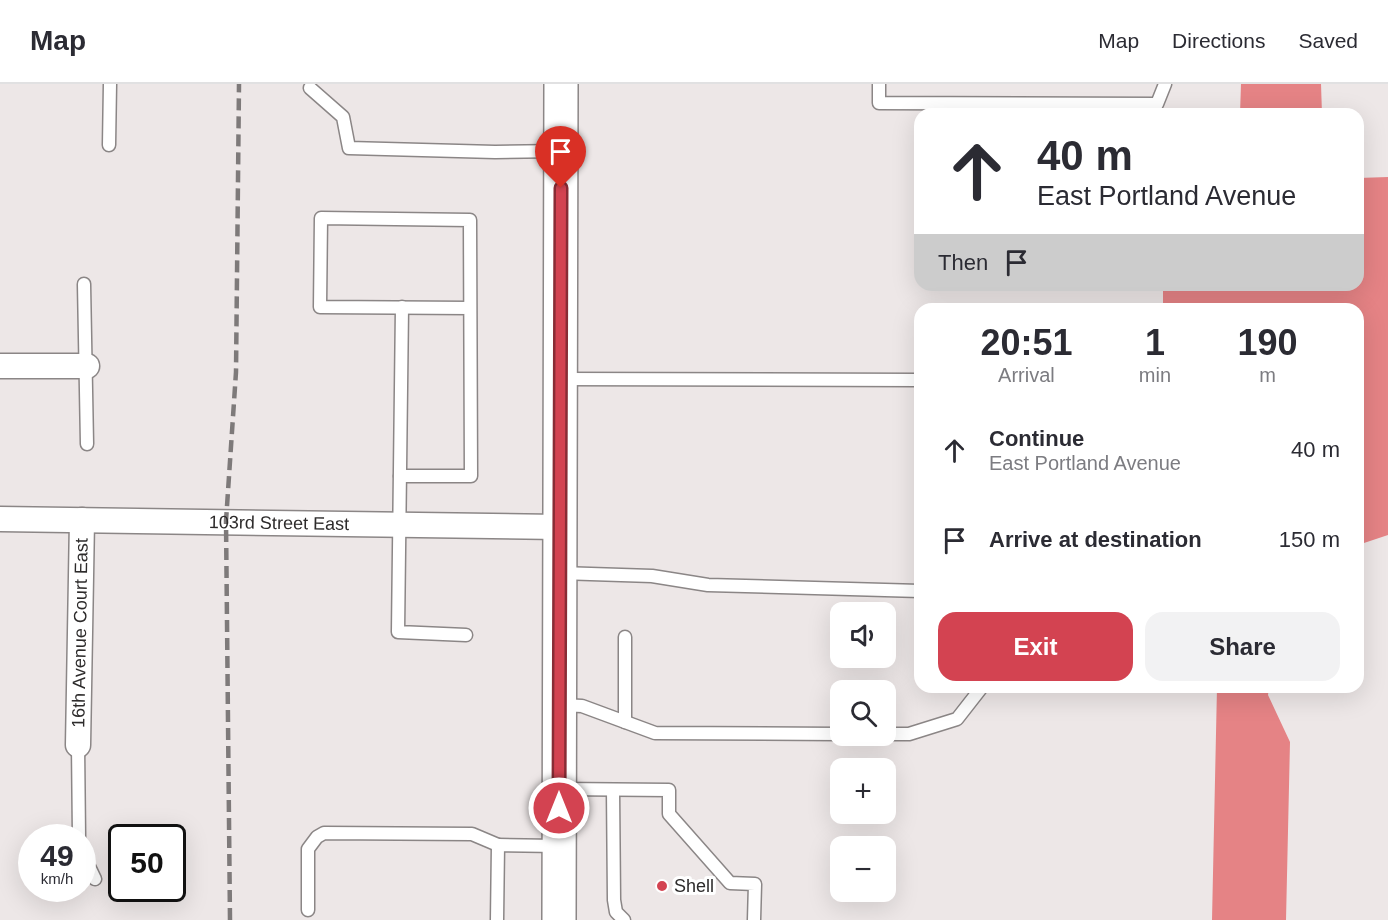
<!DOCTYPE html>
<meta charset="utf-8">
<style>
:root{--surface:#fff;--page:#f2f2f3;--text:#2b2b33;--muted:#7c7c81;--line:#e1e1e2;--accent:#d34351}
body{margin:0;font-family:Helvetica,sans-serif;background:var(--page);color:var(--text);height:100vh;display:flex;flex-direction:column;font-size:22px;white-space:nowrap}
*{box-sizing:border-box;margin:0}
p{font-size:20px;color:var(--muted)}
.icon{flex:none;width:33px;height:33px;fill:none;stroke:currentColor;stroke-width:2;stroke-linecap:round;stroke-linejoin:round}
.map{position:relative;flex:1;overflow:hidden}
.drawer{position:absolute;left:914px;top:219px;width:450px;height:390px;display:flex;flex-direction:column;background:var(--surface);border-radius:18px;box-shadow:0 6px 24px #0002}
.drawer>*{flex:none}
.hud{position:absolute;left:914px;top:24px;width:450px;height:183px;border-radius:18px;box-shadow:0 6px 24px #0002;background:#fff;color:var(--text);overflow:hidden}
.buttons{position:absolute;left:830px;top:518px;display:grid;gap:12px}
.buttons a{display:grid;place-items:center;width:66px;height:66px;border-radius:12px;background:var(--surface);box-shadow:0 6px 24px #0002;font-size:30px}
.speed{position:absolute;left:18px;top:740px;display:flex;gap:12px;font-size:30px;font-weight:700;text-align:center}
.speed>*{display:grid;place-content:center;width:78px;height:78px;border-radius:50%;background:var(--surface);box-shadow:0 6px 24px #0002;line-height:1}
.speed small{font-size:15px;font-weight:400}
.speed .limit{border:3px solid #111;border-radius:9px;background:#fff;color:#111}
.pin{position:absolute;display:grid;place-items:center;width:51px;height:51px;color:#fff;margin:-62px -26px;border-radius:50% 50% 50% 0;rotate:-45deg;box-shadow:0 0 6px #0007}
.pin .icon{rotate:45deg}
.me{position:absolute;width:66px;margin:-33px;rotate:0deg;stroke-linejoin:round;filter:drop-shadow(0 0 4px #0008)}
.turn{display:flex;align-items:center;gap:21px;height:126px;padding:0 24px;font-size:27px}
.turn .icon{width:78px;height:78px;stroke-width:2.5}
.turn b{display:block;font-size:42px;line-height:51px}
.then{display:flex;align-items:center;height:57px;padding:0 24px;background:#0003;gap:12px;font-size:22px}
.eta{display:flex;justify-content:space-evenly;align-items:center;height:102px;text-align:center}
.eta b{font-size:36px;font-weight:600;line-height:42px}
.cta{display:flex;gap:12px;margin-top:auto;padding:12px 24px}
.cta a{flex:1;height:69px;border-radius:18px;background:var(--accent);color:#fff;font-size:24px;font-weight:600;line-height:69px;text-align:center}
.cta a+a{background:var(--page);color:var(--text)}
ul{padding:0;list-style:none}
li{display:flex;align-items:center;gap:18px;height:90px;padding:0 24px}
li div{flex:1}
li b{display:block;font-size:22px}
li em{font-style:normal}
header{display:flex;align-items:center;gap:36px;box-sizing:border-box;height:84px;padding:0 30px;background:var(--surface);border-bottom:2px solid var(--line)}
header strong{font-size:28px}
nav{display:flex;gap:33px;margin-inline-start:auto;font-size:21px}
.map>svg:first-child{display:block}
.forest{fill:#e58385}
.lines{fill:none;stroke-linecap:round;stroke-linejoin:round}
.service-casing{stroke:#8b8686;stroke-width:15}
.minor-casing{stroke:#8b8686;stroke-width:27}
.secondary-casing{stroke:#8b8686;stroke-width:36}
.service{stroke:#fff;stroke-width:12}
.minor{stroke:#fff;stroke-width:24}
.secondary{stroke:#fff;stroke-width:33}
.rail{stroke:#7e7a7a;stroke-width:4.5;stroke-dasharray:12 6;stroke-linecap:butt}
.route-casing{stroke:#892c35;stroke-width:15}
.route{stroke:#d34351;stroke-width:10}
.poi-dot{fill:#d34351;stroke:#fff;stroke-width:2}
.labels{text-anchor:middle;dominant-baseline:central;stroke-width:6;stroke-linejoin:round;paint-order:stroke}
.street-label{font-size:18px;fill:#2d2b2b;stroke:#fff}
.poi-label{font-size:18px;fill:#2d2b2b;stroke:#fff;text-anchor:start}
</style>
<header>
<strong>Map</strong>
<nav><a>Map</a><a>Directions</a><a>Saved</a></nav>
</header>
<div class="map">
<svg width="1388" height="836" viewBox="0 0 1388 836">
<rect width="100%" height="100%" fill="#ede7e7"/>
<g class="forest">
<path d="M1241 0H1321L1322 30H1240Z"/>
<path d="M1388 93V451L1358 461V225H1163V201H1358V94Z"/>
<path d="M1217 603H1269L1268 611 1290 658 1286 836H1212Z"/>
</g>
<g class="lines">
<defs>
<g id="service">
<path d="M879 0V19L1157 20 1165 0"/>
<path d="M310 4 343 33 349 64 495 68 560 67"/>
<path d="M109 61 110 0"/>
<path d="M84 200 87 360"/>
<path d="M402 223 398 548 466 551"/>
<path d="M561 295 920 296"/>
<path d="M400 392H471L470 136 321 134 320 223 470 224"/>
<path d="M560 489 652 492 708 501 920 507"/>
<path d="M625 553V638"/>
<path d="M561 621 582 622 655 649 840 650"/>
<path d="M885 650H909L957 635 982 603"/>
<path d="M78 661 79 753"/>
<path d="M560 705 669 706V730L730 799 755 800 754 836"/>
<path d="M613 706 614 816 616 828 624 836"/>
<path d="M82 768 95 795"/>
<path d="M308 826V765L317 753 324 749 472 750 498 761"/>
<path d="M497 836 498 761 557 762"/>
</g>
<g id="minor">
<path d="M0 282H87"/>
<path id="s1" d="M0 435 559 443"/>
<path id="s2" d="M78 661 82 436"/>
</g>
<path id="secondary" d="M559 836 561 0"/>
</defs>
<use href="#service" class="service-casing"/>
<use href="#minor" class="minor-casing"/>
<use href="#secondary" class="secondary-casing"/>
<use href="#service" class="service"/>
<use href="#minor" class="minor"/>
<use href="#secondary" class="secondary"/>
<path class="rail" d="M230 836 226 437 236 288 239 0"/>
</g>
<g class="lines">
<defs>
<path id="route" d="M559 724 561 104"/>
</defs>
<use href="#route" class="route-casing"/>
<use href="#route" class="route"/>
</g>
<circle class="poi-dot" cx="662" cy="802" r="6"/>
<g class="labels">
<g class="street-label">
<text stroke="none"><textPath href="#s1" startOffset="279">103rd Street East</textPath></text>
<text stroke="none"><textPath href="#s2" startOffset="112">16th Avenue Court East</textPath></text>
</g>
<g class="poi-label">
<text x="674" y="802">Shell</text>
</g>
</g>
</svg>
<div class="buttons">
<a><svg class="icon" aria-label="sound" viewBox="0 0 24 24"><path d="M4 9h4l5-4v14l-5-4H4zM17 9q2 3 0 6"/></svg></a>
<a><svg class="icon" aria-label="search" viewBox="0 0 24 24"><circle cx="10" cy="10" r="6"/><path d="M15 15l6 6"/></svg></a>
<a>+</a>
<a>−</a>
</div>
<div class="speed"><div>49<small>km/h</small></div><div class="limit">50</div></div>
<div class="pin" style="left:561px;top:104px;background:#d93025"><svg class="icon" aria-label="arrive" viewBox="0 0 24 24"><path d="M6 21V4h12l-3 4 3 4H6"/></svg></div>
<svg class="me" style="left:559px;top:724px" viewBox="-20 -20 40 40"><circle r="17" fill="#d34351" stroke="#fff" stroke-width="3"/><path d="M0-11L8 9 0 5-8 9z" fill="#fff"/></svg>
<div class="hud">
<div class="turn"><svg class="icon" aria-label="ahead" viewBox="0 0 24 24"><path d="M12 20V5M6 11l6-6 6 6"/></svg><div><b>40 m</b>East Portland Avenue</div></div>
<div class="then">Then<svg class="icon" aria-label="arrive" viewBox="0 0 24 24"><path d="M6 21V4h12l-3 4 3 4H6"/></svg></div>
</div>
<section class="drawer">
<div class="eta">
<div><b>20:51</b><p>Arrival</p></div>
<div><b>1</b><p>min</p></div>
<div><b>190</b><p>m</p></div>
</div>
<ul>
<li><svg class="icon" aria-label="ahead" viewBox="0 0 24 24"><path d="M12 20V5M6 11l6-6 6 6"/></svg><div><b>Continue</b><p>East Portland Avenue</p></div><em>40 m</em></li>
<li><svg class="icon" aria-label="arrive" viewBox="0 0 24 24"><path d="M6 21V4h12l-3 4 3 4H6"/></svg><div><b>Arrive at destination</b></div><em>150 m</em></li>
</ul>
<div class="cta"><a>Exit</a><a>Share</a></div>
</section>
</div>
